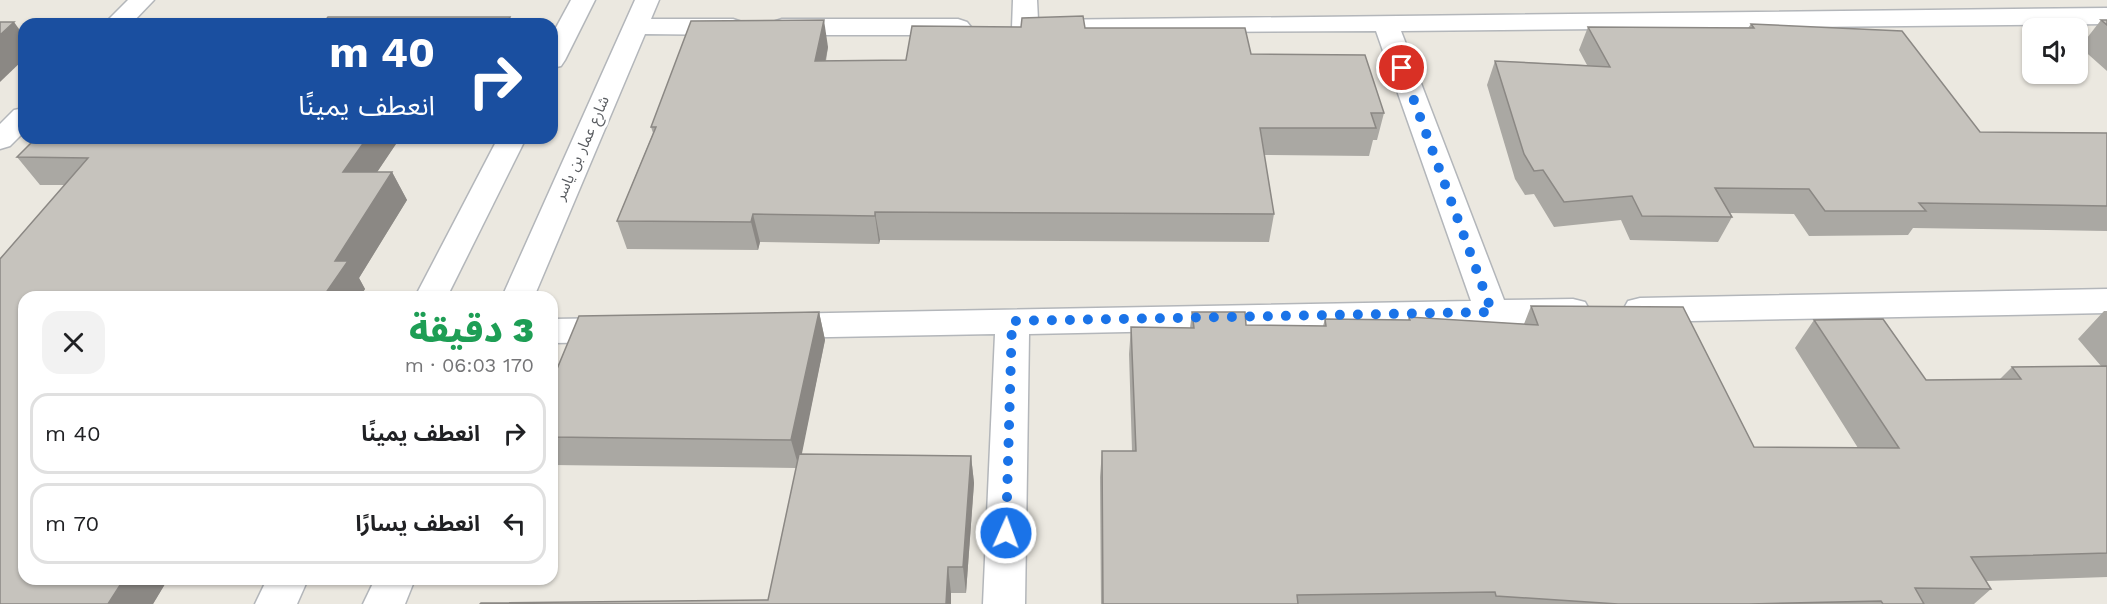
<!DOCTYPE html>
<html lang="ar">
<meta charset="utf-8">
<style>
:root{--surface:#fff;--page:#f2f2f2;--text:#202124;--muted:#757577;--line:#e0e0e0}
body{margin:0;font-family:"Work Sans","Noto Sans Arabic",sans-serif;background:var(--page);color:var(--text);direction:rtl;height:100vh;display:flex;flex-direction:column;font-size:22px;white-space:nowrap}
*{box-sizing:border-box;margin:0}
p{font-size:20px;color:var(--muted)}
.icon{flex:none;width:33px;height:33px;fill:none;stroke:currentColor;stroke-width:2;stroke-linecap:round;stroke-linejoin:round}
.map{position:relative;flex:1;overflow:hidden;direction:ltr}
.sheet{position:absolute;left:18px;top:291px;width:540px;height:294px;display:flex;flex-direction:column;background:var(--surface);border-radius:18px;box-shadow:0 2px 4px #0004;direction:rtl}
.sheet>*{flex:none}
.top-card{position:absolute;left:18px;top:18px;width:540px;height:126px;border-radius:18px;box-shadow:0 2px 4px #0004;direction:rtl;background:#1a4fa0;color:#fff;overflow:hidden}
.controls{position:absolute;left:2022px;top:18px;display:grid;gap:12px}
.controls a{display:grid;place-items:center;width:66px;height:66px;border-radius:12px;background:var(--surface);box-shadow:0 2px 4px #0004;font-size:30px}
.pin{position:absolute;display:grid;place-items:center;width:51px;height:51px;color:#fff;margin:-26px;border:3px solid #fff;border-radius:50%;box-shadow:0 2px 6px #0007}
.me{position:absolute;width:66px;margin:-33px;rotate:2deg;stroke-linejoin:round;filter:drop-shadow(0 0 4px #0008)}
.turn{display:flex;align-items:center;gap:21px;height:126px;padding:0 24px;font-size:27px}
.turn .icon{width:78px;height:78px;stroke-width:2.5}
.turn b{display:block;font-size:42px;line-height:51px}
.round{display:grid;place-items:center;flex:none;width:63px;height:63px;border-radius:18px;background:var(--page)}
.overview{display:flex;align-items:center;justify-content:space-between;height:102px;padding:0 24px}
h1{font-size:36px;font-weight:800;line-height:45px;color:#1e9e55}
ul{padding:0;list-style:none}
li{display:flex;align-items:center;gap:18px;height:81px;margin:0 12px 9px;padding:0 12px;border:3px solid var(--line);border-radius:18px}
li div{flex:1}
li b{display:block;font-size:22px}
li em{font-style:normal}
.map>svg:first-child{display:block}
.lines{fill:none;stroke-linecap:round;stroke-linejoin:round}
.minor-casing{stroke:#b3b6ba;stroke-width:3}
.minor{fill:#fff;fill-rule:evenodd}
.wall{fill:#aaa8a3}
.shaded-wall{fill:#8b8884}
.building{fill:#c6c3bd;stroke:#8b8884;stroke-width:1.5}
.route{stroke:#1a73e8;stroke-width:10;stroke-dasharray:0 18}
.labels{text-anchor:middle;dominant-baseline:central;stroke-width:6;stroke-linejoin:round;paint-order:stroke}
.street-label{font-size:15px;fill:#595c60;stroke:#fff}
</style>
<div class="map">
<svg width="2107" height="604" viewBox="0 0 2107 604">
<rect width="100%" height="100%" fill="#ebe8e0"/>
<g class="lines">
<defs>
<g id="minor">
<path d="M128 0H154L131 24H104Z"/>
<path d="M571 0H595L565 60 561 66 552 68V35Z"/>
<path d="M635 0H659L651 19H733L742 22 746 27 742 32 733 35 645 34 534 297H502Z"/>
<path d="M1013 0H1037L1038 20 2107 8V24L1401 31 1504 300 1573 299 1585 302 1590 311 1585 320 1573 323 1029 334 1025 604H983L995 334 776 338 764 335 759 326 764 317 776 314 1471 301 1376 31 1034 33 1025 36 1016 33 1012 28Z"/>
<path d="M782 19H958L967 22 971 27 967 32 958 35H782L773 32 769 27 773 22Z"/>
<path d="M24 108V132L10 146 0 149V124L14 110Z"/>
<path d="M498 138H526L447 297H415Z"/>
<path d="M2107 289V313L1640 322 1628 319 1623 310 1628 301 1640 298Z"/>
<path d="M619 318 631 321 636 330 631 339 619 342 552 343V319Z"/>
<path d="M267 579H308L297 604H255Z"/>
<path d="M375 579H415L405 604H363Z"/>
</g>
</defs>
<use href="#minor" class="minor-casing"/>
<use href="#minor" class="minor"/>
</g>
<g class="wall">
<path d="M2101 20H2107V71L2080 47Z"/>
<path d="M1751 24 1980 132 2107 133V231L1913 228 1908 235 1809 236 1794 214 1730 213 1732 217 1718 242 1630 240 1621 220 1554 227 1534 194 1525 195 1515 179 1487 85 1495 61 1587 65 1579 50 1588 27 1748 28Z"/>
<path d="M1085 28 1251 54 1384 113 1377 140H1373L1369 156 1264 155 1274 214 1269 242 880 240 879 244 760 242 758 250 627 249 617 221 653 133 651 127 828 47 826 61 906 60Z"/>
<path d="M36 138H400L377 172H392L407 200 359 278 365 289 360 297H24V579H168L153 604H0V259L65 185H40L17 157Z"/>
<path d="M1531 306 1754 447 1858 448 1795 348 1814 320 1926 380 2000 379 2012 367 2101 366 2078 339 2104 311H2107V577L1986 581 1991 589 1974 604H1101L1100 477 1102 451H1132L1129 354 1131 327 1190 328 1192 312 1246 325 1323 326 1325 319 1408 320 1409 317 1524 324Z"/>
<path d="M819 312 825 340 801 454 971 456 974 483 966 593H951L796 468 552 465V381Z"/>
</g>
<g class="shaded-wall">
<path d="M510 17 513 24H506Z"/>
<path d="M824 20 828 47 820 88 815 61Z"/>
<path d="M14 22 24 36V59L0 82V35Z"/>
<path d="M367 138H400L359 199 343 172Z"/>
<path d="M392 172 407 200 359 278 365 289 360 297H323L335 261Z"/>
<path d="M875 212 880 240 879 244 875 216Z"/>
<path d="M753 214 760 242 758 250 751 222Z"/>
<path d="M819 312 825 340 799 468 791 440Z"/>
<path d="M971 456 974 483 966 593 963 567Z"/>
<path d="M948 567 951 593V604H946Z"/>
<path d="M124 579H168L153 604H108Z"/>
</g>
<g class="building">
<path d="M1083 16 1085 28H1245L1251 54 1365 55 1384 113H1371L1376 128H1260L1274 214 875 212V216L753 214 751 222 617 221 656 127H651L691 21 824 20 815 61 906 60 912 26 1021 27 1022 18Z"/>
<path d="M328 17H510L506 24H176L177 23 324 22Z"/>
<path d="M2101 20H2107V25Z"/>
<path d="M0 22H14L0 35Z"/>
<path d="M1751 24 1902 31 1980 132 2107 133V206L1919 203 1926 211H1825L1809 189 1715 188 1732 217 1642 216 1632 196 1564 202 1543 170 1534 171 1524 154 1495 61 1610 67 1588 27 1754 28Z"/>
<path d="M36 138H367L343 172H392L335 261H348L323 297H24V579H124L108 604H0V259L88 158 17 157Z"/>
<path d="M1531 306 1683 307 1754 447 1899 448 1814 320 1883 319 1926 380 2021 379 2012 367 2107 366V553L1971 557 1991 589 1915 588 1924 604H1883L1881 601 1749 604H1618L1496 596 1495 592 1297 595 1298 604H1103L1102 451H1136L1131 327 1194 328 1192 312H1245L1246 325 1326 326 1325 319 1410 320 1409 317 1538 325Z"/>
<path d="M819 312 791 440 552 437V381L579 316Z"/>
<path d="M799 454 971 456 963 567H948L946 604H480L481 603 768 600Z"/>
</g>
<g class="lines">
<path class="route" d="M1006 533 1012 321 1492 312 1402 68"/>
</g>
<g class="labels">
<g class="street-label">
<text transform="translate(582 148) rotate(-66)">شارع عمار بن ياسر</text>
</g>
</g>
</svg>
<div class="controls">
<a><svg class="icon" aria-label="sound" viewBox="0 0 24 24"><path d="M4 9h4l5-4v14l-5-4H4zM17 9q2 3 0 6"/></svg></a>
</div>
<div class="pin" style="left:1402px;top:68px;background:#d93025"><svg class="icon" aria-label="arrive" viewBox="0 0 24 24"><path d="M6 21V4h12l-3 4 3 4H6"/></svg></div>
<svg class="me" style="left:1006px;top:533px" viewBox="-20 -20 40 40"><circle r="17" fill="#1a73e8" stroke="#fff" stroke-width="3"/><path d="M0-11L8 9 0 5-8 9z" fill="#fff"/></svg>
<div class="top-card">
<div class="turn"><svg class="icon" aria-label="right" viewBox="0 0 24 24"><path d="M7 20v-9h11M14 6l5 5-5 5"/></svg><div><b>40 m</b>انعطف يمينًا</div></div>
</div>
<section class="sheet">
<div class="overview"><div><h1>3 دقيقة</h1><p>170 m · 06:03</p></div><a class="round"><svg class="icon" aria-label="close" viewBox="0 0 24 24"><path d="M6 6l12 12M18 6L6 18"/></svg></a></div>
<ul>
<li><svg class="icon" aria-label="right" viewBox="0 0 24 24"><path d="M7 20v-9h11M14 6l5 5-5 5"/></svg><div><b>انعطف يمينًا</b></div><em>40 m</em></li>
<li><svg class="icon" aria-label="left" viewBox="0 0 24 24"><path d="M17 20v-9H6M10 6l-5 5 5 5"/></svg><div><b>انعطف يسارًا</b></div><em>70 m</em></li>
</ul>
</section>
</div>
